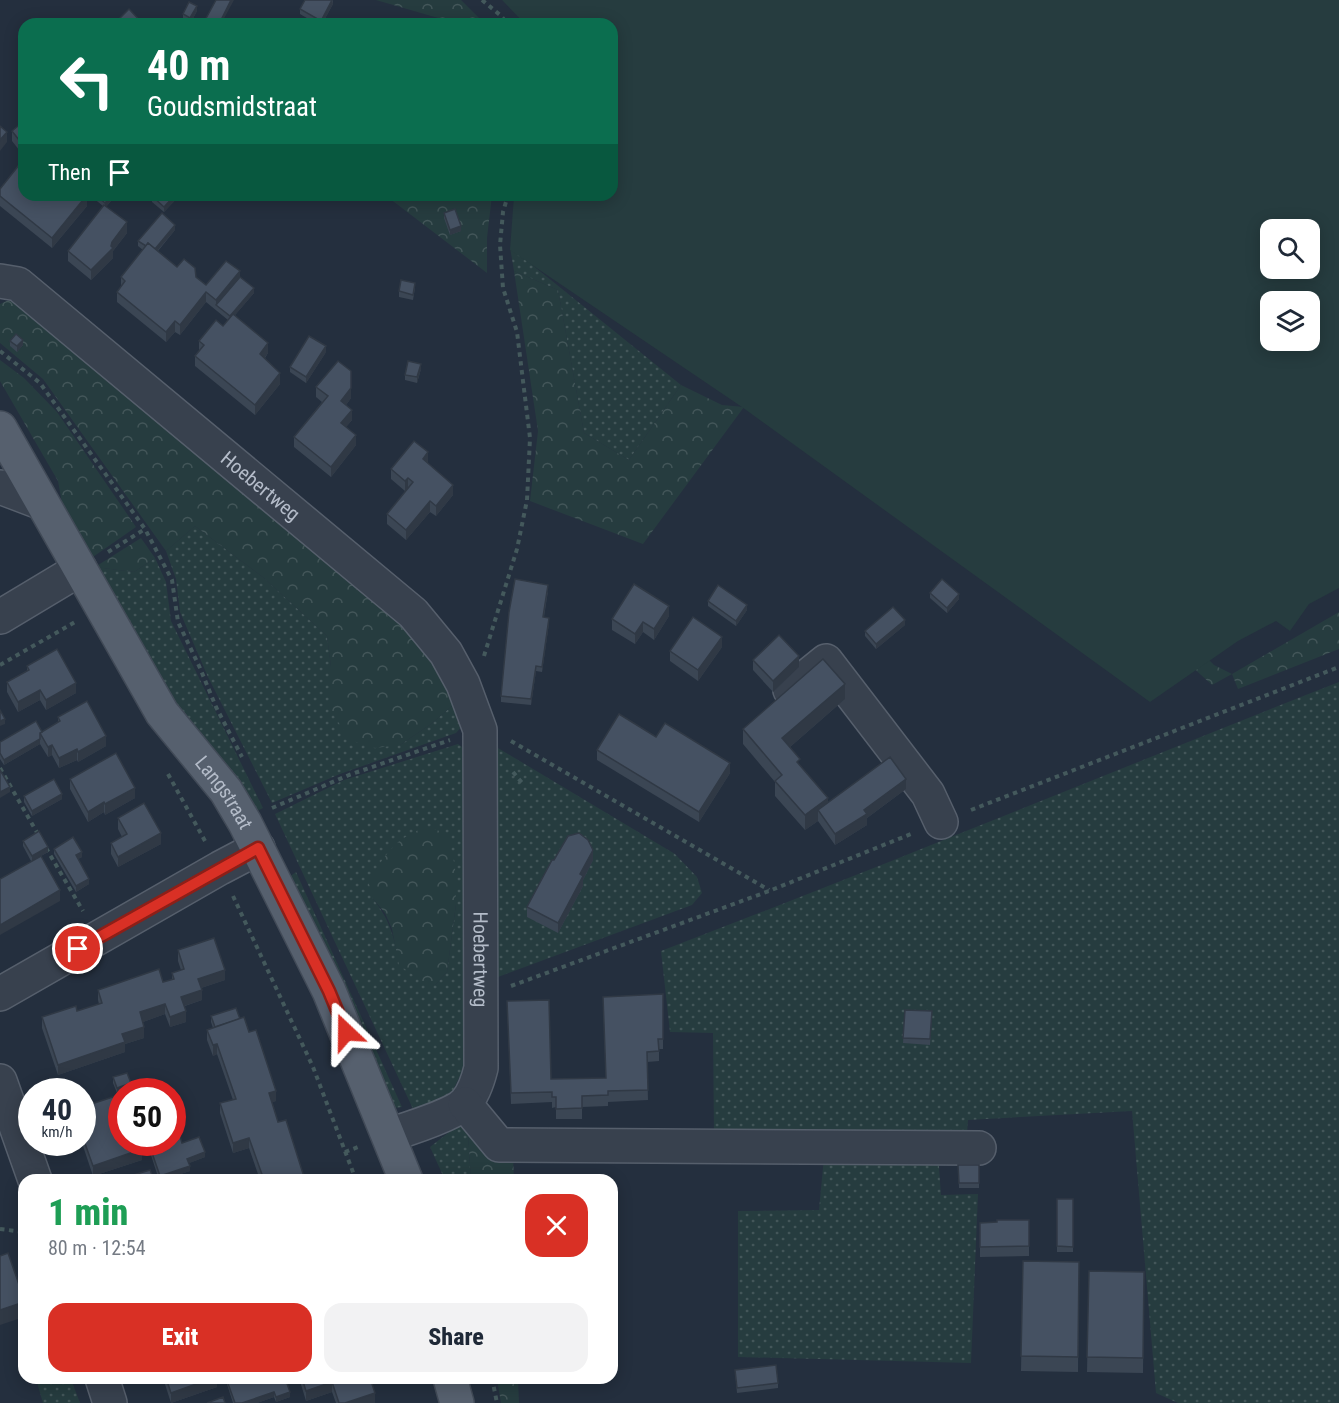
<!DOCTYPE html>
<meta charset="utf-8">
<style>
:root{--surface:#fff;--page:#f2f2f3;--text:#1f2937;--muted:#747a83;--accent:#d93025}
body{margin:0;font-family:"Roboto Condensed",sans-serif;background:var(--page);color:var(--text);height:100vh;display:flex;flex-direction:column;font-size:22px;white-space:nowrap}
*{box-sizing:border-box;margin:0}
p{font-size:20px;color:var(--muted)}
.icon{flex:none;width:33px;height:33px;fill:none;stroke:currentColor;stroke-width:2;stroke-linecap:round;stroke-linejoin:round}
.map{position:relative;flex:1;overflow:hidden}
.side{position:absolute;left:18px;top:1174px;width:600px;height:210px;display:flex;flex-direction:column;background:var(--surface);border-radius:18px;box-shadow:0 3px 15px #0003}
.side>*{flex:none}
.top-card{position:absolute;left:18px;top:18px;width:600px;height:183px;border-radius:18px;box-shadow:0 3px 15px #0003;background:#0b6e4f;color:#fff;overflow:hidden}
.tools{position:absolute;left:1260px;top:219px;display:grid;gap:12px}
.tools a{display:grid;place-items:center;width:60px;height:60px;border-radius:12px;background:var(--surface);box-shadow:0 3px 15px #0003;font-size:30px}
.speed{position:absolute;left:18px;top:1078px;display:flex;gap:12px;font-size:30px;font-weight:700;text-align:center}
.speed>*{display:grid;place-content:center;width:78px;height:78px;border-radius:50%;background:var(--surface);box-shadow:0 3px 15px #0003;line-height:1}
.speed small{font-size:15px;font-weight:400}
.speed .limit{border:9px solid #d22;background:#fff;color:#111}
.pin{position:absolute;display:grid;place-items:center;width:51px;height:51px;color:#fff;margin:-26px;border:3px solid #fff;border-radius:50%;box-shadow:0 2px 6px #0007}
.me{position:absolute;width:66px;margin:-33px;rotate:337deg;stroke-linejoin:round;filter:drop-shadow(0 0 4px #0008)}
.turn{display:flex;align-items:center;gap:21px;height:126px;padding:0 30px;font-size:27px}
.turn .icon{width:78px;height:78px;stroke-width:2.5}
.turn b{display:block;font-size:42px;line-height:51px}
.then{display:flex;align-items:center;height:57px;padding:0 30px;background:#0003;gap:12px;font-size:22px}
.round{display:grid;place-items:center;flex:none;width:63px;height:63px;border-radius:18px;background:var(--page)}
.head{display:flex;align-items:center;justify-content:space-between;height:102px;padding:0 30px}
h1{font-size:36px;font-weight:800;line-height:45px;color:#1e9e55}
.button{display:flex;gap:12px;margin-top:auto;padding:12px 30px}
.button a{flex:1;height:69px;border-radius:18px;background:var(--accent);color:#fff;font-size:24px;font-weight:800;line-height:69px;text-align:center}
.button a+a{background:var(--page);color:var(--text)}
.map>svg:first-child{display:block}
.grass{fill:url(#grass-dots);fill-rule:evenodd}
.forest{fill:url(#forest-crowns)}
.pitch{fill:#263c3f;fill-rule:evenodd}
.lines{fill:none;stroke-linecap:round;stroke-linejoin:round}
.minor-casing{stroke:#565f6c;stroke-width:36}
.major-casing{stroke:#414a57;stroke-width:36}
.path{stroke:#44595c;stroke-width:4;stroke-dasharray:4.5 4.5;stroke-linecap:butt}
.minor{stroke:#38414e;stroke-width:33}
.major{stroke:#56606e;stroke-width:33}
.wall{fill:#3b4654}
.shaded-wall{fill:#303945}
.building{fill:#455162;stroke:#303945;stroke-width:1.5}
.route-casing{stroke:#8d1f18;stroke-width:15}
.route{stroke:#d93025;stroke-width:10}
.labels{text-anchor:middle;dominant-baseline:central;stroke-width:4.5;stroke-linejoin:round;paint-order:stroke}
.street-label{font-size:20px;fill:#b4bcc9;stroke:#1d2633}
</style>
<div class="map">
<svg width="1339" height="1403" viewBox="0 0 1339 1403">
<defs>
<pattern id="grass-dots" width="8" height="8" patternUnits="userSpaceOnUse" patternTransform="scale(1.5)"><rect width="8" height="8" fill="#263c3f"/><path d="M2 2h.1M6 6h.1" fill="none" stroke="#435659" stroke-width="1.8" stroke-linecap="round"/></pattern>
<pattern id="forest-crowns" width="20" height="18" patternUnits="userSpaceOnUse" patternTransform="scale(1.5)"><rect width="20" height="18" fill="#263c3f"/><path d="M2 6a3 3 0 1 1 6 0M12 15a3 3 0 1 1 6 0" fill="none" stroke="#435659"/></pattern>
</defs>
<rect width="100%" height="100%" fill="#242f3e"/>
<g class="grass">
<path d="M510 247 681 385 629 460 584 433 558 290 514 271Z"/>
<path d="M195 526 264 578 327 636 331 667 400 745 431 724 453 705 463 725 456 733 340 774 272 803 208 677 180 612 176 579 166 551Z"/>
<path d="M155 558 166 582 171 621 263 808 255 812 220 757 168 697 95 567 134 572Z"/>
<path d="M1339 682V1403H1178L1156 1393 1132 1111 968 1120 967 1134 714 1136 713 1033 670 1032 661 951C888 864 1113 771 1339 682Z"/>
<path d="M458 744 466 750 467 1062 452 1092 419 1111H414L275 814 344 780ZM373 899 456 904 447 972 435 985 400 965C394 938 391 921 373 899Z"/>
<path d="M498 748 675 854 697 877 702 893 692 905 498 977Z"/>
<path d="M296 872 402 1107 394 1108 289 877Z"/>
<path d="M467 1118 471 1180H445L430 1147Z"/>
<path d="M938 1153 941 1195 978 1194 971 1363 738 1357V1211L819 1210 824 1157Z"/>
<path d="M36 1379H71L80 1403H43Z"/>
</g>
<g class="forest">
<path d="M376 0H461L485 24H459Z"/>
<path d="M385 195H492L487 238V273Z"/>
<path d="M514 271 558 290 584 433 629 460 681 385 722 405 744 407 643 544 530 501 538 431Z"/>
<path d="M11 299 393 609 440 668 453 705 431 724 400 745 375 748 350 740 331 711V667L327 636 264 578 195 526 166 551 43 379 0 343V304Z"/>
<path d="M0 360 24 378 57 412 136 527 90 559 64 514 58 481 0 381Z"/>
<path d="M1018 466 1214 665 1232 674 1339 612V649L1238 689 1232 674 1212 685 995 487Z"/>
<path d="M141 538 155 558 134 572 95 567Z"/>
<path d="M429 827 447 834 455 866 456 904 447 972 435 985 422 981 399 965 392 929 385 913 373 899 369 884C381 857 400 833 429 827Z"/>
<path d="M467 1118 513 1155 514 1180H471Z"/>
<path d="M497 1379H518L519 1403H501Z"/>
</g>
<path class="pitch" d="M502 0H1339V588L1309 604 1290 631 1276 621 1238 641 1150 702 742 407 510 250 514 195H612V24H525ZM1270 230H1310V268H1270ZM1270 302H1310V340H1270Z"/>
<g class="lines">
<defs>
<g id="minor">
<path id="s1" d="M0 281 18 284 413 613 446 653 463 684 480 730 481 1068C478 1080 474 1093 466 1102 456 1114 405 1130 389 1135"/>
<path d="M0 487 42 503"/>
<path d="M0 617 80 569"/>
<path d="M790 690 826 661 928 794 941 822"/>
<path d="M0 994 220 868 258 848"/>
<path d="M0 1081 35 1180"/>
<path d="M465 1104 499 1145 979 1148"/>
<path d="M102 1378 110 1403"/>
</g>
<g id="major">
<path id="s2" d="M0 428 162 713 226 791 245 823 329 991 406 1180"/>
<path d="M450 1378 457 1403"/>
</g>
</defs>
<use href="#minor" class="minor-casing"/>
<use href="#major" class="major-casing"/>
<g class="path">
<path d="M482 0 500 15 508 24"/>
<path d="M0 351 40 383 145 529 172 580 178 622 200 668 216 707 242 757"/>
<path d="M108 552 145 529"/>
<path d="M484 656 517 549 527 500 530 438 517 332 503 288 500 245 503 212 508 195"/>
<path d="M0 665 75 622"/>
<path d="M511 741 769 890"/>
<path d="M0 768 39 836"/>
<path d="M513 772 523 784"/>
<path d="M168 774 205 841"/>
<path d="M272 808 349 775 450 740"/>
<path d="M971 810 1339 667"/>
<path d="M46 848 83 911"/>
<path d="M233 896 313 1067 356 1180"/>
<path d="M511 986 769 891 911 834"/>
<path d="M345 1152 358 1147"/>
<path d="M0 1229 24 1232"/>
<path d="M492 1378 497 1403"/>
</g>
<use href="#minor" class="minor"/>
<use href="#major" class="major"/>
</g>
<g class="wall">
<path d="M333 0V4L322 24H317L300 14V9Z"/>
<path d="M197 11 190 24 183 19V14Z"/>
<path d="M24 121 23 155 12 141V131Z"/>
<path d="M22 168 87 206 52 248 0 206V189Z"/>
<path d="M92 195H116L106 207 127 233 113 251V258L91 280 68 261V251L103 206 92 197Z"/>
<path d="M180 195 164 212 152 202V196Z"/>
<path d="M444 213 461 231 450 235 444 218Z"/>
<path d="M175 230 158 251 177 267 196 277 206 285 240 277 254 293 235 315 268 353 265 358 280 384 255 415 195 366V356L199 351V341L223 326 228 320 206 302 180 335 175 332 166 342 117 302V292L121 287V277L143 250 138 246V241Z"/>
<path d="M415 288 413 300 399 297V291Z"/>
<path d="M10 341 23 345 17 352 10 346Z"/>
<path d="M326 352 306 383 290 372V367Z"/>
<path d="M421 369 417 383 405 380V375Z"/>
<path d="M316 387 351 398 346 405 352 420 346 427 356 445 331 477 294 447V437L322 402 316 397Z"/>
<path d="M428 463 453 495 436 516 430 512 406 540 387 524V514L408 488 405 491 391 479V469Z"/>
<path d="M548 591 544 617 549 623 542 672 536 671 531 705 501 702V696Z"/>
<path d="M930 593 959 599 947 613 930 598Z"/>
<path d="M708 601 747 610 736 626 708 606Z"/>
<path d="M669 616 654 640 643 632 635 644 612 630V619Z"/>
<path d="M905 625 876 649 865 636V631Z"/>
<path d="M722 647 698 681 670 661V651Z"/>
<path d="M753 660 799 667 773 692 753 670Z"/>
<path d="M27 666 76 693 46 710 40 700 18 712 7 692V682L27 671Z"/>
<path d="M845 699 790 747 800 766 828 803 906 789 867 818V825L835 845 818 821 805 830 775 796V782L743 744V729Z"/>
<path d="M58 717 106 746 78 762 77 760 59 768 52 755 48 757 40 744 4 765 0 759V742L42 732 58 723Z"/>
<path d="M656 737 730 773 699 822 597 760V750Z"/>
<path d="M70 779 135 798 105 815 104 812 88 822 70 789Z"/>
<path d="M24 796 62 799 32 816 24 802Z"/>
<path d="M118 818 161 844 118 867 111 854V843L122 837 118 829Z"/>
<path d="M23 841 48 852 41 856 60 901 31 861 23 846Z"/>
<path d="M54 849 82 857 78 859 89 884 76 892 54 854Z"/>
<path d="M554 860H593L583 880V886L558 933 527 917V907Z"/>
<path d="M178 950 225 980 201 988 202 1000 185 1006 186 1022 170 1027 165 1014 143 1022 144 1038 125 1044V1052L58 1075 42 1028V1017L77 1011 99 1004 98 1000V990L163 982 172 980V973L181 970 178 961Z"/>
<path d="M663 994V1049H659V1061L647 1062 648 1100 608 1102V1106L582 1107V1119H556V1107L552 1108V1102L511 1104 507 1001 551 1079 606 1078Z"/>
<path d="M905 1010 932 1011 930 1045 903 1043Z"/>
<path d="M211 1016 240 1019 249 1032 276 1101 272 1102 278 1122 305 1180H260L249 1148 233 1153 220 1113V1103L233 1100 217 1054 213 1056 207 1040V1030L213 1028 211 1022Z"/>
<path d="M113 1077 131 1088 117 1093 113 1083Z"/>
<path d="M82 1107 122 1143 142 1160 93 1176 82 1143Z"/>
<path d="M182 1143 205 1157 189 1163 190 1171 162 1180H159L150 1152V1147Z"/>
<path d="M958 1165H979V1188H959Z"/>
<rect x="1057" y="1199" width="16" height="53"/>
<path d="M1029 1220V1256L980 1257V1223L997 1222Z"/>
<path d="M1023 1261 1079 1262 1078 1372 1021 1371Z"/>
<path d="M1089 1271 1144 1272 1143 1373 1087 1372Z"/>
<path d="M735 1370 778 1383V1388L737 1393Z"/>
<path d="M163 1378H217V1387L171 1403Z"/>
<path d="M225 1378H264L265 1380 290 1397 276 1402 274 1397 257 1403H233Z"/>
<path d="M299 1378H370L375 1403H336L332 1392 306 1401Z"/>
</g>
<g class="shaded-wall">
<path d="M231 0H234L221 24H219Z"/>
<path d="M332 0 333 4 322 24H321V21Z"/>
<path d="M197 6V11L190 24V18Z"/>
<path d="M7 132V142L0 151V140Z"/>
<path d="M24 144V154L23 155V145Z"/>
<path d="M87 195V206L52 248V238Z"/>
<path d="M112 195H116L105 208V203Z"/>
<path d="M175 195H180L164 212V207Z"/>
<path d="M127 222V233L113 251V258L91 280V270L111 246 112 242Z"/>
<path d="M175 225V230L152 257V252Z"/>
<path d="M461 226V231L450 235V230Z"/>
<path d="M240 271V282L216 305V300Z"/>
<path d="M254 288V293L230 321V316Z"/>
<path d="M206 292V302L180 335V325Z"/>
<path d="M175 321V332L166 342V332Z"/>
<path d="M23 340V345L17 352V346Z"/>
<path d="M268 343V353L260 364V354Z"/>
<path d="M326 346V352L306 383V377Z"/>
<path d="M421 364V369L417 383V377Z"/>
<path d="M280 373V384L255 415V405Z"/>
<path d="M351 388V398L341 412V401Z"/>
<path d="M352 410V420L341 433V423Z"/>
<path d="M356 435V445L331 477V467Z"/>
<path d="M428 452V463L423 470V459Z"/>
<path d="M408 478V488L405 491V481Z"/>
<path d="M453 485V495L436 516V506Z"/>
<path d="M430 501V512L406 540V530Z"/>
<path d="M959 594V599L947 613V608Z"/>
<path d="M747 605V610L736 626V621Z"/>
<path d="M669 606V616L654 640V629Z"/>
<path d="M549 618V623L542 672V667Z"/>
<path d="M905 620V625L876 649V644Z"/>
<path d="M643 622V632L635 644V634Z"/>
<path d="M722 637V647L698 681V670Z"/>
<path d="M799 656V667L773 692V681Z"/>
<path d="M536 666V671L531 705V699Z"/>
<path d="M76 683V693L46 710V700Z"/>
<path d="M845 684V699L782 754V738Z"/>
<path d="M40 690V700L18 712V702Z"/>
<path d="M5 719V724L0 726V721Z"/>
<path d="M106 736V746L78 762V752Z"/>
<path d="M40 739V744L4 765V760Z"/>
<path d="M52 745V755L48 757V747Z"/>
<path d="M77 749V760L59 768V758Z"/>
<path d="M730 763V773L699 822V812Z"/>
<path d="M906 779V789L867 818V825L835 845V834L864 810Z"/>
<path d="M10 787V792L0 798V792Z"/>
<path d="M135 788V798L105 815V804Z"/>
<path d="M62 794V799L32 816V811Z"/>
<path d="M828 798V813L818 810V821L805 830V815Z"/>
<path d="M104 802V812L88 822V812Z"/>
<path d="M161 833V844L118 867V857Z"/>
<path d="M48 847V852L32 861V856Z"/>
<path d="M593 850V860L583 880V886L558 933V923L580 874Z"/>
<path d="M82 852V857L76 860V855Z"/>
<path d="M89 879V884L76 892V886Z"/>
<path d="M60 890V901L0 935V925Z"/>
<path d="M225 970V980L198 989V979Z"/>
<path d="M202 990V1000L181 1007V997Z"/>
<path d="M165 1004V1014L140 1023V1012Z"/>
<path d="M186 1011V1022L170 1027V1017Z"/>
<path d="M144 1027V1038L125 1044V1052L58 1075V1065L122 1034Z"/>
<path d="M217 1044V1054L213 1056V1045Z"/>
<path d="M131 1083V1088L117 1093V1088Z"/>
<path d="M276 1091V1101L269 1103V1093Z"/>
<path d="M249 1138V1148L233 1153V1143Z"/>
<path d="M142 1149V1160L93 1176V1166Z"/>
<path d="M205 1152V1157L187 1164V1159Z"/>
<path d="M190 1166V1171L162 1180H160V1176Z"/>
<path d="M24 1302V1317L0 1325V1310Z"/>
<path d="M213 1378H217V1387L171 1403V1393Z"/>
<path d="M332 1382V1392L306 1401V1391Z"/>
<path d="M274 1392V1397L257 1403H242Z"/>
<path d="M290 1392V1397L276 1402V1397Z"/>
<path d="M375 1393V1403H345Z"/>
</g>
<g class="building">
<path d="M216 0H231L219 24H203Z"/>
<path d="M305 0H332L321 21 300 9Z"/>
<path d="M189 2 197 6 190 18 183 14Z"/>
<path d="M129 9 143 24H114Z"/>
<path d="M24 121V144L23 145 12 131Z"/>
<path d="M0 126 7 132 0 140Z"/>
<path d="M19 165 22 168 24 166V195H87L52 238 0 196V189Z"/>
<path d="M96 195H112L105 203Z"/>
<path d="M153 195H175L164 207 152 196Z"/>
<path d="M104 205 127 222 112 242 111 246 113 248 91 270 68 251Z"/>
<path d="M455 209 461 226 450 230 444 213Z"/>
<path d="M162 213 175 225 155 249 148 243 146 246 138 241Z"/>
<path d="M148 243 177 267 184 259 195 268 196 277 206 285 226 261 240 271 216 300 206 292 180 325 175 321 166 332 117 292 125 281 121 277Z"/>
<path d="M240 277 254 288 230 316 216 305Z"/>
<path d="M401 280 415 283 413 295 399 291Z"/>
<path d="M233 314 268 343 260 354 280 373 255 405 195 356 204 345 199 341 216 320 223 326Z"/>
<path d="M16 334 23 340 17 346 10 341Z"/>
<path d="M309 336 326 346 306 377 290 367Z"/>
<path d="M338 361 351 371V388L341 401 352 410 341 423 356 435 331 467 294 437 328 396 316 387Z"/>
<path d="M408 361 421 364 417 377 405 375Z"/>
<path d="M414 441 428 452 423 459 453 485 436 506 430 501 406 530 387 514 413 482 408 478 405 481 391 469Z"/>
<path d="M515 579 548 585 543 617 549 618 542 667 536 666 531 699 501 696 509 612Z"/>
<path d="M942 579 959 594 947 608 930 593Z"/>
<path d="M634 584 669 606 654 629 643 622 635 634 612 619Z"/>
<path d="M718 585 747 605 736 621 708 601Z"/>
<path d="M893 607 905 620 876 644 865 631Z"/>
<path d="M693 617 722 637 698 670 670 651Z"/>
<path d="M779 635 799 656 773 681 753 660Z"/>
<path d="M57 649 76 683 46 700 40 690 18 702 7 682 29 670 27 666Z"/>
<path d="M823 659 845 684 782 738 800 759 797 762 828 798 805 815 775 781 782 775 743 729Z"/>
<path d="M87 701 106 736 78 752 77 749 59 758 52 745 48 747 40 733 60 721 58 717Z"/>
<path d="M0 710 5 719 0 721Z"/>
<path d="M619 714 656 737 665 723 730 763 699 812 597 750Z"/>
<path d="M36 721 42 732 40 733V739L4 760 0 753V742Z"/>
<path d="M116 753 135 788 105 804 104 802 88 812 70 779Z"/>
<path d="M890 757 906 779 864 810 867 814 835 834 818 810Z"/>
<path d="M0 770 10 787 0 792Z"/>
<path d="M54 779 62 794 32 811 24 796Z"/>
<path d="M144 803 161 833 118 857 111 843 127 834 118 818Z"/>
<path d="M39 831 48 847 32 856 23 841Z"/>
<path d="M579 833 588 840 593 850 580 874 583 876 558 923 527 907 552 860H554L568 836Z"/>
<path d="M73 837 82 852 76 855 89 879 76 886 54 849Z"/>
<path d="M41 856 60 890 0 925V879Z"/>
<path d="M214 938 225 970 198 979 202 990 181 997 186 1011 170 1017 165 1004 140 1012 144 1027 122 1034 125 1042 58 1065 42 1017 76 1006 77 1011 102 1003 98 990 159 969 163 982 174 979 172 973 184 969 178 950Z"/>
<path d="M663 994V1039H658L659 1051 647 1052 648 1090 608 1091V1095L582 1096V1108L556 1109V1097H552V1092L511 1093 507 1001 549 1000 551 1079 606 1078 603 997Z"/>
<path d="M236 1008 240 1019 215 1027 211 1016Z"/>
<path d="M905 1010 932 1011 930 1039 903 1038Z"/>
<path d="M244 1017 249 1032 256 1030 276 1091 269 1093 278 1122 286 1120 305 1180H264L249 1138 233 1143 220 1103 236 1099 217 1044 213 1045 207 1030Z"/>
<path d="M127 1073 131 1083 117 1088 113 1077Z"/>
<path d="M119 1095 122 1101V1143H140L142 1149 93 1166 82 1135V1107Z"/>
<path d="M180 1136 182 1143 199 1137 205 1152 187 1159 190 1166 160 1176 150 1147 161 1143H172V1139Z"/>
<path d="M958 1165H979V1183H959Z"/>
<path d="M150 1170 154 1180H117Z"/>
<path d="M1057 1199H1073V1247L1057 1246Z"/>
<path d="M997 1220H1029V1246L980 1247V1223L997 1222Z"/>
<path d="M8 1253 24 1299V1302L0 1310V1256Z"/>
<path d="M1023 1261 1079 1262 1078 1357 1021 1356Z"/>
<path d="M1089 1271 1144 1272 1143 1358 1087 1357Z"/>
<path d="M776 1365 778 1383 737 1388 735 1370Z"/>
<path d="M166 1378H213L171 1393Z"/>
<path d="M226 1378H264L265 1380 270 1378H285L290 1392 276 1397 274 1392 242 1403H235Z"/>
<path d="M302 1378H370L375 1393 345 1403H339L332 1382 306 1391Z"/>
<path d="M223 1397 225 1403H207Z"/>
</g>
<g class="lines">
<defs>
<path id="route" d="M78 949 258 848 329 991 346 1032"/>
</defs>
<use href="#route" class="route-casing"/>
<use href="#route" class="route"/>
</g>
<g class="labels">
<g class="street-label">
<text stroke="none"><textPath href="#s1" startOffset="334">Hoebertweg</textPath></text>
<text stroke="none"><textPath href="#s2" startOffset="429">Langstraat</textPath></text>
<text stroke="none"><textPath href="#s1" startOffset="898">Hoebertweg</textPath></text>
</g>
</g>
</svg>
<div class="tools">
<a><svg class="icon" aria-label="search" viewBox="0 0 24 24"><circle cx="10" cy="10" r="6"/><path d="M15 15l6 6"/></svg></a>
<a><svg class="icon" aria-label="layers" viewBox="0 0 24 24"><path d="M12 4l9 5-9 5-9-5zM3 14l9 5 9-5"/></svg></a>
</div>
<div class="speed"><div>40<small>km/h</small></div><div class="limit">50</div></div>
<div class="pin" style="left:78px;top:949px;background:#d93025"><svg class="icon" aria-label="arrive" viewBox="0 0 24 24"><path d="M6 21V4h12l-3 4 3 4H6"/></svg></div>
<svg class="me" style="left:346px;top:1032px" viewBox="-20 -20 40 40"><path d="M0-17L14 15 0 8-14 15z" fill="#d93025" stroke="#fff" stroke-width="4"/></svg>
<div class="top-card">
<div class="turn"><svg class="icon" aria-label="left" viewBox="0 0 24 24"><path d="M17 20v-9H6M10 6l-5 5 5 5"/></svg><div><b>40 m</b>Goudsmidstraat</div></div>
<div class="then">Then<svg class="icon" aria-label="arrive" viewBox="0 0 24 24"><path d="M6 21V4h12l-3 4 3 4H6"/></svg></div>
</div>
<section class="side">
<div class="head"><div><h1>1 min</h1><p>80 m · 12:54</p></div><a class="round" style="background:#d93025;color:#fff"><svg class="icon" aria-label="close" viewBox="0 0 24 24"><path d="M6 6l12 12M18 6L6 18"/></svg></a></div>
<div class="button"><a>Exit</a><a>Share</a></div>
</section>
</div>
